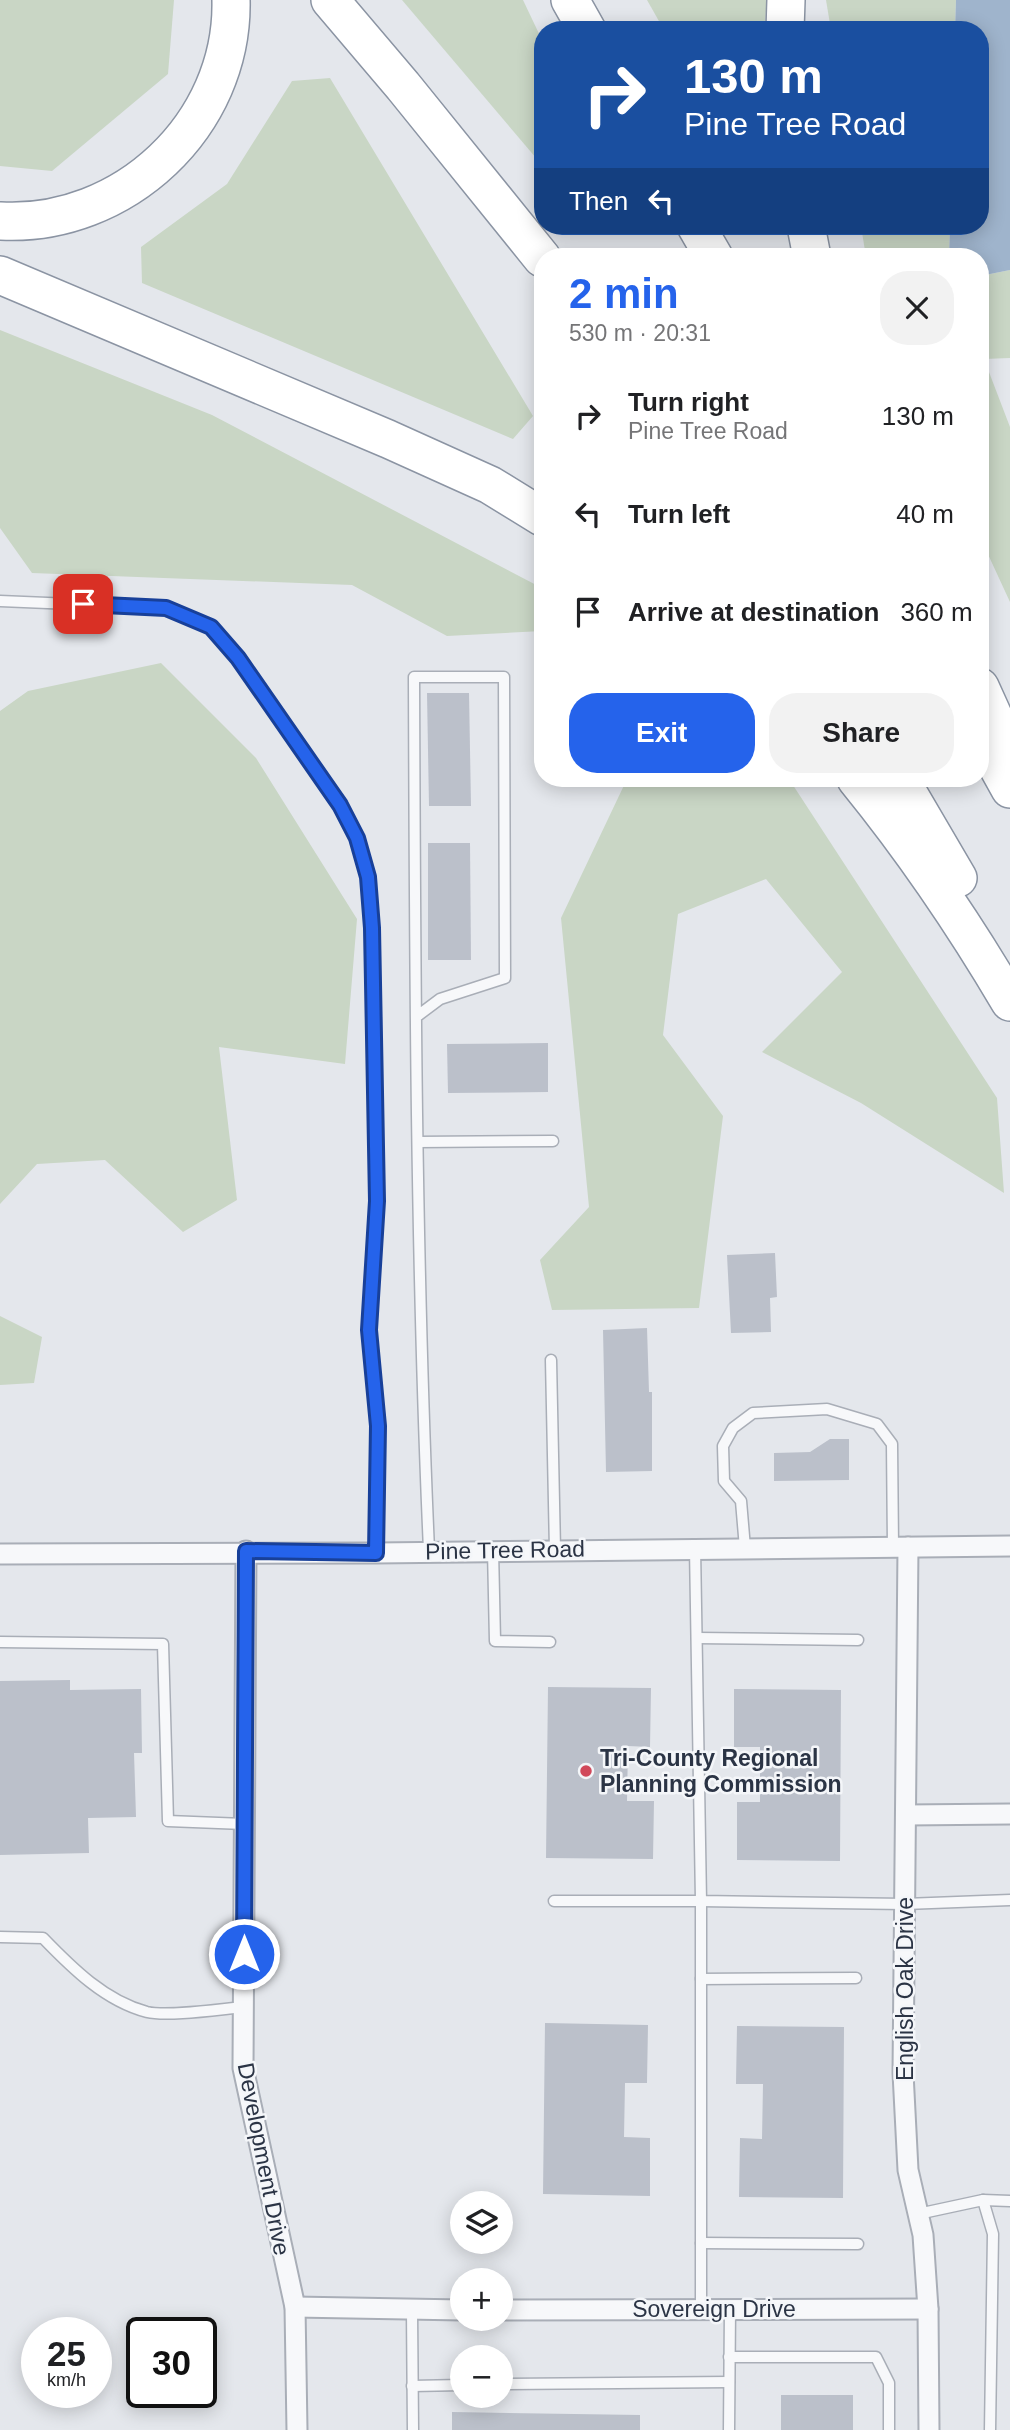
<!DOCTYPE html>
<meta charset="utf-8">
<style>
:root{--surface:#fff;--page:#f2f2f2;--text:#202124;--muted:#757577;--accent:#2563eb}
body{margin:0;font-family:Arial,sans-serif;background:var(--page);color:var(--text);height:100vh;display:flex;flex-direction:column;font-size:26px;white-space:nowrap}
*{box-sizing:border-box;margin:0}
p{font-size:23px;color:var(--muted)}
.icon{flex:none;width:38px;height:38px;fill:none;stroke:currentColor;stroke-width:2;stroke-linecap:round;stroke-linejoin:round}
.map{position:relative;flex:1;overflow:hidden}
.side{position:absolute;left:534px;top:248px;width:455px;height:539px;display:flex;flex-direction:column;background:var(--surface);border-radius:28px;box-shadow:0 4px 18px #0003}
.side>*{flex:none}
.guide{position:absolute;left:534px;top:21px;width:455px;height:214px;border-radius:28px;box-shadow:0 4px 18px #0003;background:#1a4fa0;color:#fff;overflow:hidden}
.controls{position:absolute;left:450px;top:2191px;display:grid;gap:14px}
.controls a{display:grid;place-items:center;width:63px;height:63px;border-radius:50%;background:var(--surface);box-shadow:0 4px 18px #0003;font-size:35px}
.speed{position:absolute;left:21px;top:2317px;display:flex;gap:14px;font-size:35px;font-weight:700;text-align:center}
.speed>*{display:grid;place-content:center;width:91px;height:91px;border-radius:50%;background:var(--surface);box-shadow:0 4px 18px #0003;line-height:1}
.speed small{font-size:18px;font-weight:400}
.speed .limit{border:4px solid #111;border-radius:10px;background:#fff;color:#111}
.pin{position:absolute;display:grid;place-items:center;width:60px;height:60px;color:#fff;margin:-30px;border-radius:14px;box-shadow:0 4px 10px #0006}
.me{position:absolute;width:77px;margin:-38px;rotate:0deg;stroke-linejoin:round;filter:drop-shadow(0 0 5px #0008)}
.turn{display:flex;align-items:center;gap:24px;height:147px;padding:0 35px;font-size:32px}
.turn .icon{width:91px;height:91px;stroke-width:2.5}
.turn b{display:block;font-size:49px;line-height:60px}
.then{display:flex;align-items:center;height:66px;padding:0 35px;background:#0003;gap:14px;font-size:26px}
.round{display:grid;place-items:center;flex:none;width:74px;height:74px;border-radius:28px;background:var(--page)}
.overview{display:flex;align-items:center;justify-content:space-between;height:119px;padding:0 35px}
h1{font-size:42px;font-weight:700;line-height:52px;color:var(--accent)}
.primary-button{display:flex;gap:14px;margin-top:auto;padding:14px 35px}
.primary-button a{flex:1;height:80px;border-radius:28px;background:var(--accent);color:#fff;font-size:28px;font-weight:700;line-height:80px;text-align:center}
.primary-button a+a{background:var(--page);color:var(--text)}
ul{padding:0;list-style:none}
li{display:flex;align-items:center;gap:21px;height:98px;padding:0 35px}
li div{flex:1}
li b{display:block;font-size:26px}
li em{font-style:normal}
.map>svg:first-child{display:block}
.green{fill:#c9d6c5}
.water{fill:#9fb4cc}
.building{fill:#bbc0ca}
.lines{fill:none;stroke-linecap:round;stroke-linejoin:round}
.service-casing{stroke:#a9aeb7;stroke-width:13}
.minor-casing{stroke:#a9aeb7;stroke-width:23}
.motorway-casing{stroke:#8b94a3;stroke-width:40}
.service{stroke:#f7f8fa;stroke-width:10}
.minor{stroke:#f7f8fa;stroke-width:19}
.motorway{stroke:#fff;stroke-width:37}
.route-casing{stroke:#184099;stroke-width:18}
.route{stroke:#2563eb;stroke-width:12}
.poi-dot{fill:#d1495b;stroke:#f4f6f9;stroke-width:2.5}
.labels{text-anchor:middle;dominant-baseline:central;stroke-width:5;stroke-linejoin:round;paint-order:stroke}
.street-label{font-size:23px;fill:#2b3445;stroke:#f4f6f9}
.poi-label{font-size:23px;font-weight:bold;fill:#2b3445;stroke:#f4f6f9;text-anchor:start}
</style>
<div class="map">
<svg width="1010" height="2430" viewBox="0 0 1010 2430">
<rect width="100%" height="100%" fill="#e4e7ec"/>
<g class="green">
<path d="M0 0H174L168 74 52 171 0 166Z"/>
<path d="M402 0H523L542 40V165Z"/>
<path d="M647 0H767L764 30H664Z"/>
<path d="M826 0H956L955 30H831Z"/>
<path d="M330 78 533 416 513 439 142 283 141 247 227 184 292 81Z"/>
<path d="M861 226H950L949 257H866Z"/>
<path d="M1010 270V358L984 359 1010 427V602L980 537V276Z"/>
<path d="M0 330 212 415 542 588V631L447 636 352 585 32 573 0 528Z"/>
<path d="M161 663 256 758 357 919 345 1064 219 1047 237 1200 183 1232 105 1160 37 1164 0 1204V711L28 691Z"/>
<path d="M627 779H789L997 1098 1004 1193 861 1103 762 1052 842 972 766 879 678 914 663 1035 723 1116 699 1308 552 1310 540 1260 589 1207 561 918Z"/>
<path d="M0 1316 42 1337 34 1383 0 1385Z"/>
</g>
<path class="water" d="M956 0H1010V270L980 276V257H949L950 226H980V30H955Z"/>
<g class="building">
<path d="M427 693H469L471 806H429Z"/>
<path d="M428 843H470L471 960H428Z"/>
<path d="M548 1043V1092L448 1093 447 1044Z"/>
<path d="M775 1253 777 1297 770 1298 771 1332 731 1333 727 1255Z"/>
<path d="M647 1328 649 1392H652V1471L606 1472 603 1330Z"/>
<path d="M830 1439H849V1480L774 1481V1453L810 1452Z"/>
<path d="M70 1680V1690L141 1689 142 1753H134L136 1817 88 1818 89 1853 0 1855V1681Z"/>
<path d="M548 1687 651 1688 650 1747 628 1746 627 1801H654L653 1859 546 1858Z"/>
<path d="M734 1689 841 1690 840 1861 737 1860V1802H760V1747H734Z"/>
<path d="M545 2023 648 2025 647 2083H625L624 2137 650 2138V2196L543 2194Z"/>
<path d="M737 2026 844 2027 843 2198 739 2197 740 2138 762 2139 763 2084H736Z"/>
<rect x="781" y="2395" width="72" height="35"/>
<path d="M452 2412 640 2415V2430H452Z"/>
</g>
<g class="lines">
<defs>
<g id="service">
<path d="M0 601 166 608 211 627 238 658 340 805 357 838 368 878 372 928 377 1201 369 1330 378 1426 376 1553"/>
<path d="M416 1017 440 999 505 978 504 677H414C415 968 416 1260 429 1550"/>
<path d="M418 1142 553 1141"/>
<path d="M551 1360 555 1550"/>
<path d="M695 1548 701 1901 905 1904 1010 1900"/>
<path d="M745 1548 741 1501 724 1481 723 1446 733 1428 753 1413 827 1409 877 1424 892 1444 893 1547"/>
<path d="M493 1550 495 1641 550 1642"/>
<path d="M697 1638 858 1640"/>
<path d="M0 1642 163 1644 168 1821 244 1824"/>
<path d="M554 1901H701V2309"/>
<path d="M0 1937 43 1938C72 1968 105 2001 147 2012 168 2017 221 2009 244 2007"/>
<path d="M701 1979 856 1978"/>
<path d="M983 2200 993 2234 990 2430"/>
<path d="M918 2214 983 2200 1010 2201"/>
<path d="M701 2243 858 2244"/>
<path d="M412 2311 413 2430"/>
<path d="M729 2357H876L889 2383V2430"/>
<path d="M500 2384 729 2382"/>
<path d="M412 2386 462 2385"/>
<path d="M729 2430 730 2309"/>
</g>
<g id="minor">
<path d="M908 1547 903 2073 908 2170 923 2235 928 2309 929 2430"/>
<path d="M246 1551 243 2068 295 2307 297 2430"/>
<path d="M0 1554 376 1553 1010 1546"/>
<path d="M906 1815 1010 1814"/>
<path d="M295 2307 462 2310"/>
<path d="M500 2310 928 2309"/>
</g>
<g id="motorway">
<path d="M330 0 403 86 542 258"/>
<path d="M570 0 587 30"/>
<path d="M785 30 786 0"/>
<path d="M0 221C123 228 234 125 231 0"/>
<path d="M696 226 714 257"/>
<path d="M806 226 812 257"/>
<path d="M0 275 388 439 490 485 542 517"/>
<path d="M980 687 1010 753"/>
<path d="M980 735 1010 789"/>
<path d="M856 779C913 849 964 924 1010 1002"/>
<path d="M900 779 958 878"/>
</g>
</defs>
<use href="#service" class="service-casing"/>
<use href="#minor" class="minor-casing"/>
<use href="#motorway" class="motorway-casing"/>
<use href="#service" class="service"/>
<use href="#minor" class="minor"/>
<use href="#motorway" class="motorway"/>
</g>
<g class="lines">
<defs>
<path id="route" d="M83 604 166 608 211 627 238 658 340 805 357 838 368 877 372 928 377 1201 369 1330 378 1426 376 1553 246 1551 244 1954"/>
</defs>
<use href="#route" class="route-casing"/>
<use href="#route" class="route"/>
</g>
<circle class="poi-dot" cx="586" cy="1771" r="7"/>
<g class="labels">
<g class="street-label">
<text transform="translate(505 1550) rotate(-1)">Pine Tree Road</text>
<text transform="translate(905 1989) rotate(-90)">English Oak Drive</text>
<text transform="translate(264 2159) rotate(79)">Development Drive</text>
<text x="714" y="2309">Sovereign Drive</text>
</g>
<g class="poi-label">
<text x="600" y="1758">Tri-County Regional<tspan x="600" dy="26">Planning Commission</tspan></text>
</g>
</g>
</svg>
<div class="controls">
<a><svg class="icon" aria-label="layers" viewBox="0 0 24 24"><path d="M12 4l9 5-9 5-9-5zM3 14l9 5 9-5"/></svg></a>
<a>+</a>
<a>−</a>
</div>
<div class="speed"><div>25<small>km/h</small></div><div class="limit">30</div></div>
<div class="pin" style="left:83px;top:604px;background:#d93025"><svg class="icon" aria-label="arrive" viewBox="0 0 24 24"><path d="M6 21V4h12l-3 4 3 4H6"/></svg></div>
<svg class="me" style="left:244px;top:1954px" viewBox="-20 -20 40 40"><circle r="17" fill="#2563eb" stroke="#fff" stroke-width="3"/><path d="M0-11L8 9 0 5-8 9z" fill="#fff"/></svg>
<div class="guide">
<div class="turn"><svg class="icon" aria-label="right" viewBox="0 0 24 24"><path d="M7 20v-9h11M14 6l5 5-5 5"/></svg><div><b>130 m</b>Pine Tree Road</div></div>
<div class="then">Then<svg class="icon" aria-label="left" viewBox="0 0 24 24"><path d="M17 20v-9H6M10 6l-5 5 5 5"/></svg></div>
</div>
<section class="side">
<div class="overview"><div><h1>2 min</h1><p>530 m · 20:31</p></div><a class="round"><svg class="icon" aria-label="close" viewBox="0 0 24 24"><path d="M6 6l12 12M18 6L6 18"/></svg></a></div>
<ul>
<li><svg class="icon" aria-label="right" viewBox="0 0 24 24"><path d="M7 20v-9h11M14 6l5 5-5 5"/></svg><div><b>Turn right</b><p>Pine Tree Road</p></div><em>130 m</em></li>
<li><svg class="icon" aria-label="left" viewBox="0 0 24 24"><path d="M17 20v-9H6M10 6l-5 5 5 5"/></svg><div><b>Turn left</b></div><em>40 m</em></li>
<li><svg class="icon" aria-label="arrive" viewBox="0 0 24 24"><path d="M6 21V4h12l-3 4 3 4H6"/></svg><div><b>Arrive at destination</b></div><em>360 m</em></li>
</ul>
<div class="primary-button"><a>Exit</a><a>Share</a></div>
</section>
</div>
